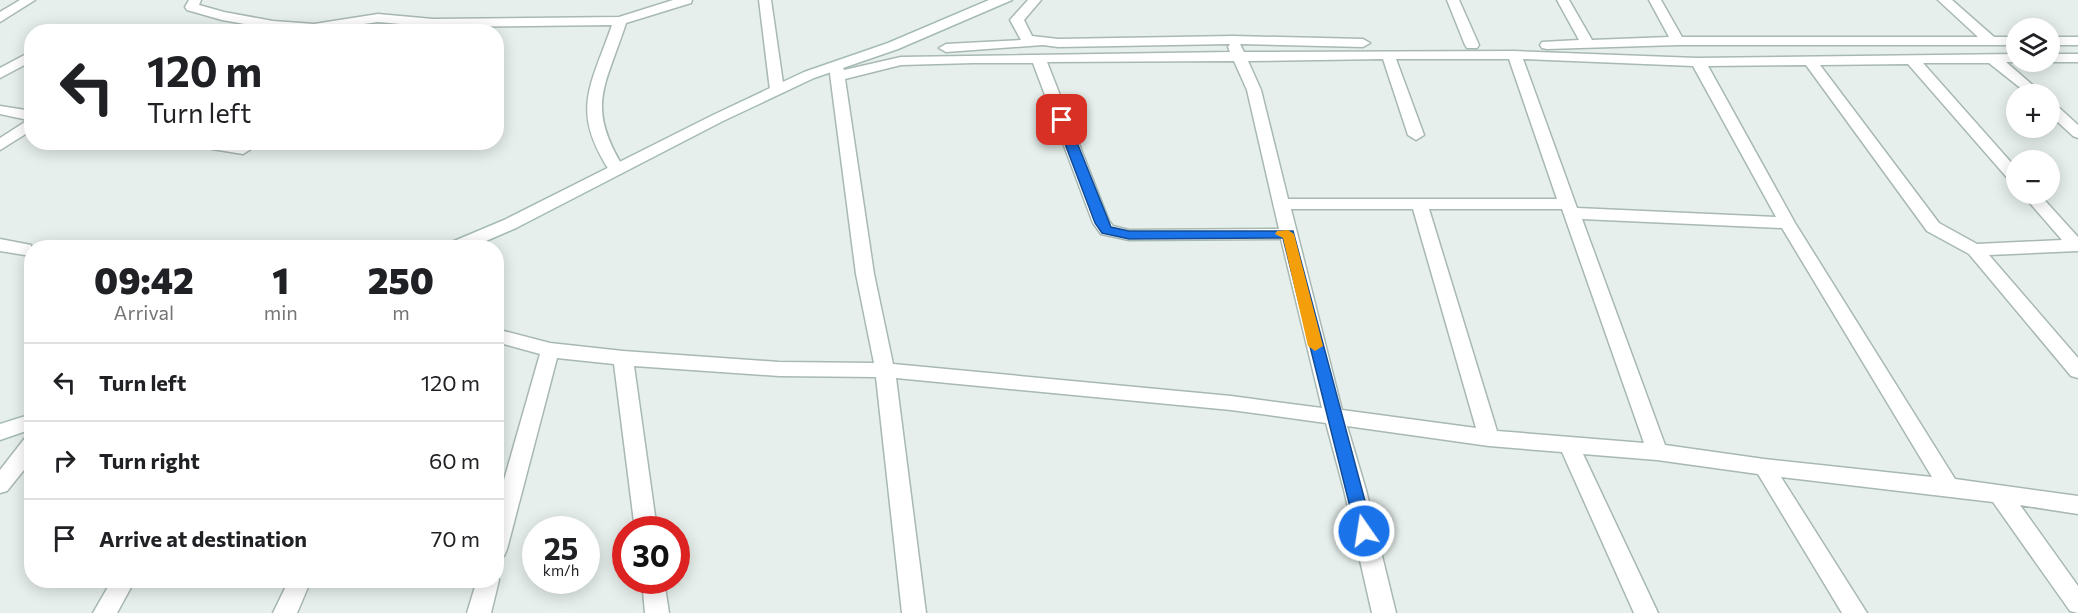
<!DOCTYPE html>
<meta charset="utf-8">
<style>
:root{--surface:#fff;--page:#f2f2f2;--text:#202124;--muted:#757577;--line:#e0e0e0}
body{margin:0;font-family:Commissioner,sans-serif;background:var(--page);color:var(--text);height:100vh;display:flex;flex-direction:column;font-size:22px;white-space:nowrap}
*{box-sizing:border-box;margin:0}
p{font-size:20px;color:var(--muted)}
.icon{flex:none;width:33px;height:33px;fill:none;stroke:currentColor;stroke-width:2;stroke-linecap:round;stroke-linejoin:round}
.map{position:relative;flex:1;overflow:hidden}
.details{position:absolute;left:24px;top:240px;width:480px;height:348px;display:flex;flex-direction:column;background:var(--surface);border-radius:24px;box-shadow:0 3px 15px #0003}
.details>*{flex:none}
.hud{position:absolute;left:24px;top:24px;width:480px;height:126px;border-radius:24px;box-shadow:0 3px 15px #0003;background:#fff;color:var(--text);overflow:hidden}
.fabs{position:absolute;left:2006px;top:18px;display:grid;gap:12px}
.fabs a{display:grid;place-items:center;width:54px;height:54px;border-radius:50%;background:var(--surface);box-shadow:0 3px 15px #0003;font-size:30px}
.speed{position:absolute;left:522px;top:516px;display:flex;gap:12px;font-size:30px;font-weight:700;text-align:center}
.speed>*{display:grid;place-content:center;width:78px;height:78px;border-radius:50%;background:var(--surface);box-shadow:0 3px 15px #0003;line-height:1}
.speed small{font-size:15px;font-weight:400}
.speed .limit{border:9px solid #d22;background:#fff;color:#111}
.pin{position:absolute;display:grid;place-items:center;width:51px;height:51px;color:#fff;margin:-26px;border-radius:12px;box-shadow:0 3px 9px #0006}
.me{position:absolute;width:66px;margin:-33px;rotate:347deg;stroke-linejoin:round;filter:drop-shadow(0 0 4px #0008)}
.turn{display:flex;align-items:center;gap:21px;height:126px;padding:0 24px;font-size:27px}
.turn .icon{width:78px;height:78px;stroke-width:2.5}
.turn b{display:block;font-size:42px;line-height:51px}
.eta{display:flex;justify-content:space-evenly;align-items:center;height:102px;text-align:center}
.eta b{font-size:36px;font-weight:800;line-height:42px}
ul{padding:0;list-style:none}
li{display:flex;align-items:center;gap:18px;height:78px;padding:0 24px;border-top:2px solid var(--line)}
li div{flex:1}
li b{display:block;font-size:22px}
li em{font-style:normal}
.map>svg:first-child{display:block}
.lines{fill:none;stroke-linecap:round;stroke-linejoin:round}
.street-casing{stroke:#a8b8b2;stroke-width:3}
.secondary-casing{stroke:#a4bbb3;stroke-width:3}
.street{fill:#fff;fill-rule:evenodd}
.secondary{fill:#fff;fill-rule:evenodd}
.route{fill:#1a73e8;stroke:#114b97;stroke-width:1.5}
.slow{fill:#f59e0b}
</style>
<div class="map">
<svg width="2078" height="613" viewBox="0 0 2078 613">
<rect width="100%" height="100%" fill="#e6efeb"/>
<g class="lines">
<defs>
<g id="street">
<path d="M20 0H35L0 22V12Z"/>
<path d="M189 0H201L199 5 224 12 273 21 314 24 378 14 433 19 619 17 673 0H692L691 3 626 23C605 88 585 106 625 170L617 175 611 173C570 111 590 88 612 25L433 27 378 22 307 32 273 29 222 20 187 10 185 7Z"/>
<path d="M759 0H771L784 90 777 94 770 90Z"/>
<path d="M1028 0H1041L1024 20 1032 36 1058 39 1233 36 1363 39 1370 43 1363 47 1240 44 1244 52 1514 51 1697 58 2016 54V62H2019H2006L2043 94H2028L1989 63H1923L2016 168V183L2010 181 1908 64 1820 65 1939 223 1977 244 2062 240 2022 194H2039L2078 237V251L1989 255 2078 358V378L2071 376 1969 254 1927 231 1806 65 1708 66 1795 223 1955 479 2078 496V514L2020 505 2078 586V613L2070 611 1993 502 1781 477 1867 613H1842L1758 474 1657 460 1583 454 1658 613H1634L1562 452 1489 446 1347 426 1366 490 1396 613H1372L1344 490 1326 423 1231 410 896 378 926 613H902L876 377 779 376 634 366 657 530H635L614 364 557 358 507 549 504 556 496 558V508L540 354 496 342V329L550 343 623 351 779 362 874 363 856 274 829 66 831 63H841L844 70 901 57 1230 52 1228 47 1230 44 1058 47 1043 45 946 52 939 48 946 44 1021 40 1010 20ZM1383 59 1408 135 1416 140 1424 135 1396 59H1509L1557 199H1288L1261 90 1248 61ZM1523 59 1693 66 1776 217 1577 208ZM1234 61 1247 90 1279 229 1129 230 1113 226 1109 221 1047 62ZM973 63H1033L1093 223 1101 234 1129 240 1281 239 1322 408 1231 396 893 364 874 274 845 79 901 65ZM1291 209H1413L1476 428 1342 410ZM1429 209H1562L1644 443 1497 431ZM1582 219 1782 228 1932 477 1764 459 1665 445Z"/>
<path d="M1447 0H1459L1479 45 1477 48H1467L1465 45Z"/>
<path d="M1557 0H1569L1592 40 1669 37 1649 0H1661L1682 37H1978L1938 0H1952L1994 37H2016V45H1678L1547 49 1542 48 1540 45 1542 42 1579 40Z"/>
<rect x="2049" y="37" width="29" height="8"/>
<path d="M32 51V61L0 78V68Z"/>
<path d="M2049 54H2078V62H2046H2049Z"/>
<path d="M2049 102 2054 103 2078 125V138L2073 136 2049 114Z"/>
<path d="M0 106 32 111V130L0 150V138L28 120 0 114Z"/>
<path d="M193 142H231L248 146 251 149 243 154 200 147Z"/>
<path d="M0 239 31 245 32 252 25 255 0 251Z"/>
<path d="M32 436V460L7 491 0 493V470L25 438Z"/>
<path d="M496 574 499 580 491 613H467L477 580H496Z"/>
<path d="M112 580H135L117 613H93Z"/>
<path d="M289 580H311L297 613H273Z"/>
<path d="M642 580H664L669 613H645Z"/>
</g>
<g id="secondary">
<path d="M989 0H1012L898 49 814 78 723 121 516 228 470 248H445L447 244 504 220 713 115 804 72 888 43Z"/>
<path d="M32 414V429L0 440V424Z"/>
</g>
</defs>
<use href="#street" class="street-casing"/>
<use href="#secondary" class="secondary-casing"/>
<use href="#street" class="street"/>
<use href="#secondary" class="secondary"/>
</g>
<path class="route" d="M1062 117 1068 120 1111 227 1129 231H1293L1373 531 1370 536 1364 538 1359 536 1356 531 1283 238 1129 239 1102 233 1095 223 1056 120Z"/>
<path class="slow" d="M1288 230 1294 234 1323 346 1315 351 1308 346 1283 238 1275 234 1277 231Z"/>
</svg>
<div class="fabs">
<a><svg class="icon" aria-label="layers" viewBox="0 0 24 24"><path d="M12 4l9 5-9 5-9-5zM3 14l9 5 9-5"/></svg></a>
<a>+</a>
<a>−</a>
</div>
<div class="speed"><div>25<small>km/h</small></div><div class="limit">30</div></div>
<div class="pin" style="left:1062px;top:120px;background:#d93025"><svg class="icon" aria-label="arrive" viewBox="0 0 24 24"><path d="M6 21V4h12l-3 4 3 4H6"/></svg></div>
<svg class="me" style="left:1364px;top:531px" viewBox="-20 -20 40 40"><circle r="17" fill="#1a73e8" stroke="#fff" stroke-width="3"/><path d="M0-11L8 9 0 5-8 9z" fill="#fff"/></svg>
<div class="hud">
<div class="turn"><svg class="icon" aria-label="left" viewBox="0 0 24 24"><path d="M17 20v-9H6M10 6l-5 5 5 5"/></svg><div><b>120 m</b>Turn left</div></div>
</div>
<section class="details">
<div class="eta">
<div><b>09:42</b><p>Arrival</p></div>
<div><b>1</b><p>min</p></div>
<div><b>250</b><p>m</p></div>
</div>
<ul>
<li><svg class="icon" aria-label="left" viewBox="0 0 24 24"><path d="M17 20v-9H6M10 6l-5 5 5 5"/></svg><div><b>Turn left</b></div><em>120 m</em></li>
<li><svg class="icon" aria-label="right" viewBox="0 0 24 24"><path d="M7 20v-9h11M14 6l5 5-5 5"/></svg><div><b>Turn right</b></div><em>60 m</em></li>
<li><svg class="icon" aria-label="arrive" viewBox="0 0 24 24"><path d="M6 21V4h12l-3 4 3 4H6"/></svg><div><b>Arrive at destination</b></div><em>70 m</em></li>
</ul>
</section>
</div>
